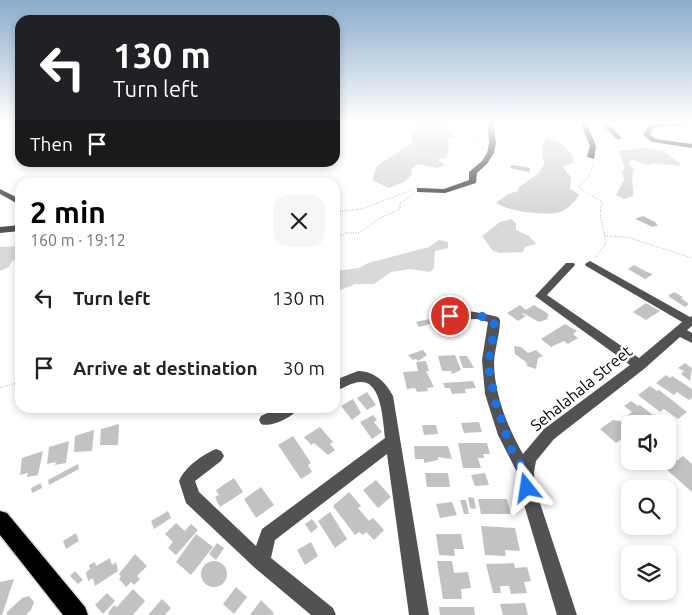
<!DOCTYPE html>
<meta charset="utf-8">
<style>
:root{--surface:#fff;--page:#f6f6f6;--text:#222;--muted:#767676;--accent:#000}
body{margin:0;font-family:Ubuntu,sans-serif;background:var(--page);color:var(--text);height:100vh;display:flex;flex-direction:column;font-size:19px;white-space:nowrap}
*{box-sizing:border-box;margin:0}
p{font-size:16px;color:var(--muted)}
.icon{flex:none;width:28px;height:28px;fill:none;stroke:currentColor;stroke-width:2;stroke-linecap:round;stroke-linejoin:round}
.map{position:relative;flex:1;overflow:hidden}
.details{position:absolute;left:15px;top:178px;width:325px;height:235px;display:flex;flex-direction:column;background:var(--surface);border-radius:15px;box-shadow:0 2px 8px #0003}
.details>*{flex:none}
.hud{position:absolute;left:15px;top:15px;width:325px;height:152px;border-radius:15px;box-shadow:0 2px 8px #0003;background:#202124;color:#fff;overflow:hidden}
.buttons{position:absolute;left:621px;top:415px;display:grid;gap:10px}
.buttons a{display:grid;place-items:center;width:55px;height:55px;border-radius:10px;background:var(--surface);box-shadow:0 2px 8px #0003;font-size:25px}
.pin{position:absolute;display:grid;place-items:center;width:42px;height:42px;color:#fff;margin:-21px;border:2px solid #fff;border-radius:50%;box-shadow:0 1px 5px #0007}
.me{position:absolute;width:55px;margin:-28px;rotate:345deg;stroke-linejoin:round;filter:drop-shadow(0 0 4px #0008)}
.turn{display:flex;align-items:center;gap:18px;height:105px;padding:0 15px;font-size:22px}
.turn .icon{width:65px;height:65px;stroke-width:2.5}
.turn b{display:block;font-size:35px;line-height:42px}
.then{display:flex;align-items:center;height:48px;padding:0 15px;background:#0003;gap:10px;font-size:19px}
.round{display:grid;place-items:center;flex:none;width:52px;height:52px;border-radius:15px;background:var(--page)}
.overview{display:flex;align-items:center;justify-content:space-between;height:85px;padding:0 15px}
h1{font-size:30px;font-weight:700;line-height:38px;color:var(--accent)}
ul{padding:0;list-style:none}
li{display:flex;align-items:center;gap:15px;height:70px;padding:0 15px}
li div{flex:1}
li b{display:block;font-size:19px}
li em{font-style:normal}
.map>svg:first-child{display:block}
.green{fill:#d9d9d9}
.building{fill:#c2c2c2}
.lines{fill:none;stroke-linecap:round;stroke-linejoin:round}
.major-casing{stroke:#dbdbdb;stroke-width:3}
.path{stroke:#747474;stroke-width:1;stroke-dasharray:0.5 2;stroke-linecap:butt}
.minor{fill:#525252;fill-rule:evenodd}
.major{fill:#000;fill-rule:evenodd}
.route{stroke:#1a73e8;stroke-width:9;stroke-dasharray:0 16.2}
.labels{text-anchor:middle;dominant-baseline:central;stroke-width:5;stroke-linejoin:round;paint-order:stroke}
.near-street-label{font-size:16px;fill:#000;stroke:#fff}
</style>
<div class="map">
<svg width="692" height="615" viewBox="0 0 692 615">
<rect width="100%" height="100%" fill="#fff"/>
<g class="green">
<path d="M417 122C433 122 447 121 456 137L448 138 449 144 447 157 438 160 445 165 437 168 418 164 411 169 412 174 404 182 389 188 372 180 377 166 412 143V132L417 129Z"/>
<path d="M547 138C563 143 570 148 574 162L563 167 571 178 570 189 579 194C576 202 564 213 555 213 541 215 508 211 496 203L508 194 518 191 519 187 539 173 545 162 542 157 543 143Z"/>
<path d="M643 148 663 151 680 163 679 166 655 163 647 165 634 160 630 161 629 164 634 170C630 177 634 188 633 196L624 199 616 195 624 180 622 172 625 169 619 151Z"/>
<path d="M511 219 516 223V230L529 236 536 244 525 247 523 252 500 253 493 251 482 236 500 222Z"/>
<path d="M439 240 448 242V248L435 251 434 268 430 272 410 269 391 272 374 284H356L335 292V271L359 268 368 263 429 247Z"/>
<path d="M20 246V259L12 261 9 267 0 271V247Z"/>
</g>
<g class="building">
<path d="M512 165 519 166 530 168 529 172 518 170 510 168Z"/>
<path d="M643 216 657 223H655L658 225 653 227 635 219Z"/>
<path d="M634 265 647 272 653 274 645 279 628 269Z"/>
<path d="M674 292 683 297 681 298 689 304 685 307 668 296Z"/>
<path d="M646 303 660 311 646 320 633 312Z"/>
<path d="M520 305 526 310 534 305 547 313 549 316 547 317 548 319 539 322 523 313 522 314 526 316 518 321 507 313Z"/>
<path d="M429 319 431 324 419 327 416 322Z"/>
<path d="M565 324 577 331 573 334 578 338 568 344 564 341 551 347 541 339Z"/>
<path d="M514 346 521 347 528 353 536 350 543 356 538 358 536 369 527 366 526 362 515 354Z"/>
<path d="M423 350 427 355 418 361 416 359 413 360 408 355Z"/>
<path d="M455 355 461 370 452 374 451 371H442L438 356Z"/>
<path d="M459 356H467L474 368H463Z"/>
<path d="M426 361 429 371H426L434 387 427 388 428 391 417 392 415 388 407 389 403 372 418 371 416 362Z"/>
<path d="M685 363 692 368 690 381 681 374 684 371 678 368Z"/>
<path d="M666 375 670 378 672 376 692 389V398L689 400 677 392 674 395 656 383Z"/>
<path d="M473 381 476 388 465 389 466 393 452 394 450 388H445L443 383Z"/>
<path d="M650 386 657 391 659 390 687 412 678 419 664 409 660 412 638 395Z"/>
<path d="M367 392 376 405 367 410 357 398Z"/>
<path d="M353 399 361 413 352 420 341 406Z"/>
<path d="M631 401 638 406 640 405 662 422 661 424H637L627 416 632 412 624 406Z"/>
<path d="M373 415 377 420 374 422 382 432 372 439 360 422Z"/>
<path d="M613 420 620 421 630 429V449L620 440 616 443 600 429Z"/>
<path d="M479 422 482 432 464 433 461 423Z"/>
<path d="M119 424 118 445H100L101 429Z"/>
<path d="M422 425H436L438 434 424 435Z"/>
<path d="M320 427 333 442 330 444 335 450 328 455 314 443 311 445 304 437Z"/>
<path d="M94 430 92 451 74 452 75 436Z"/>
<path d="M293 436 311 463 308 465 312 472 301 479 278 445Z"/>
<path d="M69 441 66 463 55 465 56 462 47 464 49 447Z"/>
<path d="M458 443H487L490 454H483L484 458H478L481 468H463Z"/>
<path d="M414 446H448L452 459 438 457V460L424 463V459H415Z"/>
<path d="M43 451 38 475 27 477 28 473 20 475 22 458Z"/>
<path d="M683 456 692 464V492L666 469Z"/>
<path d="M78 464 79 469 49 485 48 480Z"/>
<path d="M425 473H448L450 487H427Z"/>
<path d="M485 473 489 485 475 486 471 475Z"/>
<path d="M234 478 243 492 220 507 215 497 219 495 216 490Z"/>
<path d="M376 480 391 497 378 508 363 490Z"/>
<path d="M41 483 42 488 32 493 31 488Z"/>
<path d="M261 487 274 505 256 518 244 499Z"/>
<path d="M349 492 361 506 358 508 369 521 373 518 384 530 374 540 366 532 363 535 359 532 355 535 333 506Z"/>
<path d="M468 497 474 498 476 509 470 508Z"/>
<path d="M478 499H507L511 514H481Z"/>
<path d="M460 500H466L469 514H464Z"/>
<path d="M452 502 457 515 440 518 436 504Z"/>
<path d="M168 511 171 518 154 529 151 521Z"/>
<path d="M330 512 347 539 335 548 318 521Z"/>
<path d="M312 519 318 527 311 533 305 524Z"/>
<path d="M176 523 185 531 191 524 198 530 176 555 168 548 173 542 165 534Z"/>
<path d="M481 526 515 528 520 551 505 550 506 556 485 555Z"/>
<path d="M76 533 79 541 66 549 63 541Z"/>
<path d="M196 534 213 547 191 575 176 562Z"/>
<path d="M436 534H461L464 549H454L455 556 439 555Z"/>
<path d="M311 542 318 556 305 565 297 550Z"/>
<path d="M217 543 224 548 216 560 209 554Z"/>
<path d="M135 554 147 566 137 576 140 579 134 585 131 582 126 587 119 579 121 577 119 574Z"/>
<path d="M110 558 112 565 116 562 118 571 95 586 93 578 88 581 86 572 90 569 89 565 95 562 96 566Z"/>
<circle cx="214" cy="574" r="13"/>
<path d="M437 561H452L454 573 468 572 471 588 461 589 462 599H443Z"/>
<path d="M514 563 515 568 527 567 531 581 524 582 527 593 511 594 509 586H500L501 593H493L486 564Z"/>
<path d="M75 571 83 580 78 584 70 576Z"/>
<path d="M14 579 2 615H0V582Z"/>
<path d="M236 587 247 597 234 614 223 604Z"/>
<path d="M133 589 145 601 133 615H110L108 613 114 605 117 607Z"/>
<path d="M107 593 115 601 103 614 95 605Z"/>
<path d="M29 596 34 602 31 610 26 615H8L6 613 22 598Z"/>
<path d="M162 599 171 608 165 615H148Z"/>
<path d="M261 600 274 613 272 615H250Z"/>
<path d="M525 603 528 615H503L500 604Z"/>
<path d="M439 607H474L475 615H440Z"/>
</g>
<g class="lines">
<defs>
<path id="major" d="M0 511 7 513 85 607 88 615H63L0 535Z"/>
</defs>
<use href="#major" class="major-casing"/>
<g class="path">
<path d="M561 131V126L576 123"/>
<path d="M470 146 477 142 483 132"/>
<path d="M593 164 589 177 578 187 602 202 600 214 606 243 595 258"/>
<path d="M335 212 362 209 412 190"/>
<path d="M605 236 627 237 692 258"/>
<path d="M335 239 346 233H359L382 217 400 209V203L414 194"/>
<path d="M0 388 20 382"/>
</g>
<g class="minor">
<path d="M489 122H495L494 128 496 143 494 153 487 164 477 173 476 183 445 193 417 192V188H420L444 189 469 180V172L482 161 487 153 489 143 488 128Z"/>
<path d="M580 122H586L596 146 594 159 587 157 590 146Z"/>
<path d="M599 122H606L621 137V139H617Z"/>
<path d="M669 122 686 123 683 125 653 128 650 135 656 139 692 144V148L652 142 643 135 649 125Z"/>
<path d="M0 189 20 199V205L0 194Z"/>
<path d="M20 225V231L0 233V227Z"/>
<path d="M590 261 690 317 692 316V326L687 330 692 333V343L680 337 644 369 554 439 536 461 534 472 535 488 577 615H557L519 488 518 474 498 435 485 394 482 360 488 322 477 319 450 320 444 316C453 305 486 314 498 317L500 320C500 334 495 348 494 362 494 394 508 428 523 454L544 429 630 365 535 296 566 263H574L575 265 547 295 639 358 682 322 586 266 585 264Z"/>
<path d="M358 371C374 371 386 382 393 396L429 615H409L387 454 275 540 271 558 333 608 336 615H311L255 568 186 503 179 481C185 467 202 455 216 449L221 451 224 456 221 461 195 481 199 492 256 546 262 529 385 438C383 423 382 381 361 382 351 382 343 389 335 391V380Z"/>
<path d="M278 408H298C294 417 270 428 261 424L259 420 261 416Z"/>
</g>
<use href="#major" class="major"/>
</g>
<linearGradient id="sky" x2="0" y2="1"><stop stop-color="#8baccb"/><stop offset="0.59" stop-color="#fff"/><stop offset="1" stop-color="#fff" stop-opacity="0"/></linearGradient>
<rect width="692" height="208" fill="url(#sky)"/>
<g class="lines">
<path class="route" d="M450 316 477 315 494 320V332L488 365 496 404 512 451 526 472 527 488"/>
</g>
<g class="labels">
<g class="near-street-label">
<text transform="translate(581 388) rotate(-39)">Sehalahala Street</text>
</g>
</g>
</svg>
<div class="buttons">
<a><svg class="icon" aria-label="sound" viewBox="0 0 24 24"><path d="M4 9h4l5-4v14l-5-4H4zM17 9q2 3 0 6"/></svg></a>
<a><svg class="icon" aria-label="search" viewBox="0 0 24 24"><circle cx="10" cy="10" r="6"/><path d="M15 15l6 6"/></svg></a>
<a><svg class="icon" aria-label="layers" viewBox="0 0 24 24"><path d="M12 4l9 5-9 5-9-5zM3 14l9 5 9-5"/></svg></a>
</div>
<div class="pin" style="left:450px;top:316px;background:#d93025"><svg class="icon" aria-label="arrive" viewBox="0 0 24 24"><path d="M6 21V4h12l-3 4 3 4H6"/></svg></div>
<svg class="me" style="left:527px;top:488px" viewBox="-20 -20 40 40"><path d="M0-17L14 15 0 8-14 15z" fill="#1a73e8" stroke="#fff" stroke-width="4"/></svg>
<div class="hud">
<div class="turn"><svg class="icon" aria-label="left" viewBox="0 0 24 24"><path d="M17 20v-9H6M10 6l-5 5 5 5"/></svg><div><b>130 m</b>Turn left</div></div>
<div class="then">Then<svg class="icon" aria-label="arrive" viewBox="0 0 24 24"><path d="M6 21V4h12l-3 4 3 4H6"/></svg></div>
</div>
<section class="details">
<div class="overview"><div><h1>2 min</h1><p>160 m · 19:12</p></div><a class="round"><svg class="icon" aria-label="close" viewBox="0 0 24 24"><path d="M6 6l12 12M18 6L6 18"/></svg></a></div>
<ul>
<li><svg class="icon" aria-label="left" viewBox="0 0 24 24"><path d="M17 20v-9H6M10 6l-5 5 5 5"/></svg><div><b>Turn left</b></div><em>130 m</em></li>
<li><svg class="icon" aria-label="arrive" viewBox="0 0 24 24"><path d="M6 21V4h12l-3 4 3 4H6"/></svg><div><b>Arrive at destination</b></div><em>30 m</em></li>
</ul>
</section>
</div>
